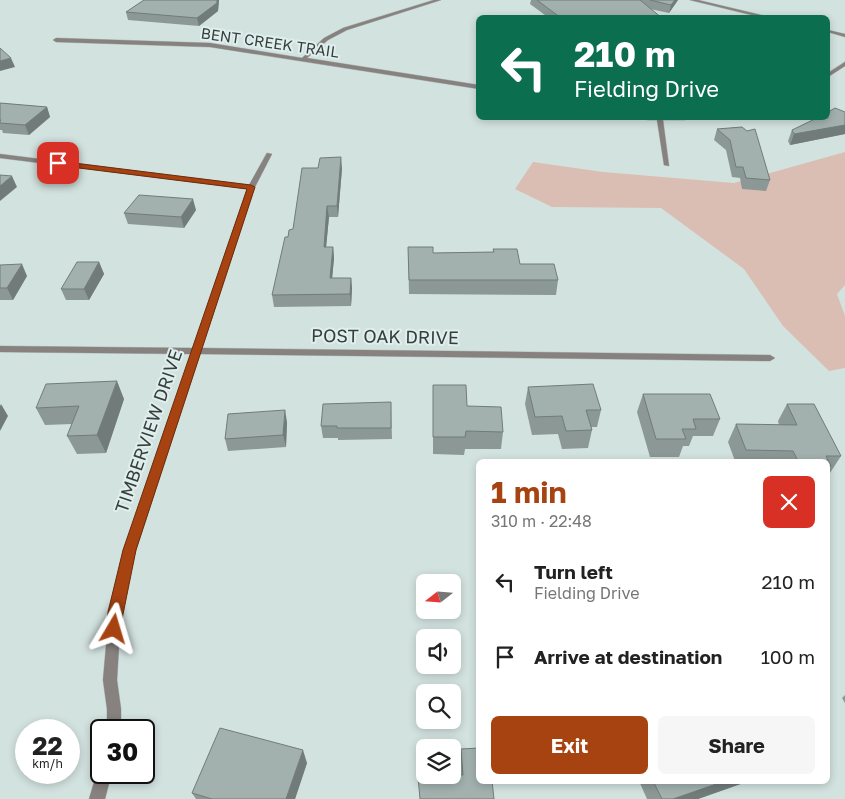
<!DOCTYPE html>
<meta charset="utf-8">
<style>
:root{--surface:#fff;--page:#f6f6f6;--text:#222;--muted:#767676;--accent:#a74211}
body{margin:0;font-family:"Golos Text",sans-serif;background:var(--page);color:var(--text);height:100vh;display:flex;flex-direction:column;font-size:19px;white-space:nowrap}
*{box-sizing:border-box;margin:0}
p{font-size:16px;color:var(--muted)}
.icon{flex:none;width:28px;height:28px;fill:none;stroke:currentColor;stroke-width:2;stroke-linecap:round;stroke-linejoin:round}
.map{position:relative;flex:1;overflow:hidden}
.panel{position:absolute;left:476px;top:459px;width:354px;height:325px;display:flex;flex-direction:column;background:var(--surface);border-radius:8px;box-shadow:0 2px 8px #0003}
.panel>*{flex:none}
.hud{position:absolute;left:476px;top:15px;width:354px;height:105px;border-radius:8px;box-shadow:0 2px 8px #0003;background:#0b6e4f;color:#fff;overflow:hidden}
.needle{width:32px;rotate:253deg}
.controls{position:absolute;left:416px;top:574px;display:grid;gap:10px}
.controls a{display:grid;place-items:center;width:45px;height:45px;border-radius:8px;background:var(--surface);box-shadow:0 2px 8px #0003;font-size:25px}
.speed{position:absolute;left:15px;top:719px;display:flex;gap:10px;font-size:25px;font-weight:700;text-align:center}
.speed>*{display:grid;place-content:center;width:65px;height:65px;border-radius:50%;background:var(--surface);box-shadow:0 2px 8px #0003;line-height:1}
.speed small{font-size:12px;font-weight:400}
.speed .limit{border:2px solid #111;border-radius:8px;background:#fff;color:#111}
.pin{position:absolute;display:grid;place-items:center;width:42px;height:42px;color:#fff;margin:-21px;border-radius:10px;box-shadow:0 2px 8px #0006}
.me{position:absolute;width:55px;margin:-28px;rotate:7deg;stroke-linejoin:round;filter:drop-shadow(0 0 4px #0008)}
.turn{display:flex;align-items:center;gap:18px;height:105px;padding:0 15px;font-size:22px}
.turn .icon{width:65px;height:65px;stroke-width:2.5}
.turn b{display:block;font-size:35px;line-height:42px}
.round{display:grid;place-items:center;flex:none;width:52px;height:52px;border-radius:8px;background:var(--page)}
.summary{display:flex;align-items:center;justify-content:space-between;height:85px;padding:0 15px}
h1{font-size:30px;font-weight:700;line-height:38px;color:var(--accent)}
.button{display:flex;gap:10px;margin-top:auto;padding:10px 15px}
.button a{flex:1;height:58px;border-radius:8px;background:var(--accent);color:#fff;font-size:20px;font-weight:700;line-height:58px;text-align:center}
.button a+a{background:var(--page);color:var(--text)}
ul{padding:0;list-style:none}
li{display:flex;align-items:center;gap:15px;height:75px;padding:0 15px}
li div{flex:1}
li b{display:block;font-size:19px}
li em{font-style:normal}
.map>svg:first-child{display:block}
.green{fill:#dbbeb3}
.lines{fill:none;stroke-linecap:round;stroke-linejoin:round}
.minor-casing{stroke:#b0bebb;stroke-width:1}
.minor{fill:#87817f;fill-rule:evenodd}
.wall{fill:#8b9896}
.shaded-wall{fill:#717c7a}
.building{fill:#a2b1ae;stroke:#717c7a}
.route{fill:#a74211;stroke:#6d2b0b}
.labels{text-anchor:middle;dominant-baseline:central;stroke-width:4;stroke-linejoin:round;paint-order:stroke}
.far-street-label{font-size:15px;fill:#373e3d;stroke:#dfefed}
.street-label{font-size:18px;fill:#373e3d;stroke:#dfefed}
</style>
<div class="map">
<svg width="845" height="799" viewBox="0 0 845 799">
<rect width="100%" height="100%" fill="#d2e2df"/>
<path class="green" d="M845 152V285L837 294 845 316V368L829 371 783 326 744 269 661 208 552 207 515 189 533 162 603 172 734 183Z"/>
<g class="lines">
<defs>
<g id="minor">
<path d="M434 0H441L347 30 328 40 307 58 479 85V89L210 47 56 42 53 40 56 38 210 43 302 58 324 38 343 28Z"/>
<path d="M690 0H698L774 18H764Z"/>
<path d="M828 30 845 34V37L828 32Z"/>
<path d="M845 62V66L828 77V73Z"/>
<path d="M645 118H688L685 120H663L669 166 664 165 657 120H648Z"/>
<path d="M267 153 272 154 255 187 202 348 770 355 775 358 770 361 200 354 136 550 121 612 117 680 121 709V730H107V709L103 680 109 612 124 550 191 354 0 352V346L193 348 247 189 0 158V154L249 185Z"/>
<path d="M101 766V772H112L105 799H89L97 772Z"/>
</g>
</defs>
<use href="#minor" class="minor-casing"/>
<use href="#minor" class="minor"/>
</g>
<g class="wall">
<path d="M144 0H219L218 11 199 26 128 20 126 12Z"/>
<path d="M531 0H678L669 13 650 9 662 18H549L530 4Z"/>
<path d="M0 103 47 107 50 117 29 135 3 133 2 130H0Z"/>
<path d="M845 112V134L790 145 788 141 792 130Z"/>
<path d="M742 127 770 180 766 191 742 189 740 178 732 177 726 150 714 140 717 129Z"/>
<path d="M342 168 338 217H329L326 247H333L334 258 332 278H351L352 289 351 306 274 307 272 295 288 237Z"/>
<path d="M196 210 184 228 128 224 124 213Z"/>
<path d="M408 247 433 253 493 252V249L520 264 558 280 556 295 409 294Z"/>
<path d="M99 262 104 274 89 300H66L61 289Z"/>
<path d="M0 265 27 276 13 300H0Z"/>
<path d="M433 385 467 406 503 432 501 449H465L464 455 433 454Z"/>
<path d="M528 387 601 410 597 427H591L592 430 588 448 562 449 558 434 532 435 525 404Z"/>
<path d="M643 394 720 419 713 436H693L689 446H683L679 457H650L637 412Z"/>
<path d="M124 399 106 453 77 454 67 436 72 424 45 425 36 408Z"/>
<path d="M391 402 392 439 338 440V438H323L321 426Z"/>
<path d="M787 404 841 456 830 473H828V461H735L728 442 736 424 779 425 778 421Z"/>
<path d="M287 422 286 447 228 451 225 439Z"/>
<path d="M845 695V703L842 698Z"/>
<path d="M461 749 479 781 461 775 460 758Z"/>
<path d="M307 763 295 799H196L192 793Z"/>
<path d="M639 781H749L698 799H647Z"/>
</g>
<g class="shaded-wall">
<path d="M217 0H219L218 11 199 26 197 18Z"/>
<path d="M675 0H678L669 13 671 5Z"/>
<path d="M11 58 15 67 0 71V61Z"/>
<path d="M47 107 50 117 29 135 25 125Z"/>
<path d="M845 125V134L790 145 794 134Z"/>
<path d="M341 157 342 168 338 217 337 206Z"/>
<path d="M12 176 17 187 0 201V186Z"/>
<path d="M193 199 196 210 184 228 181 217Z"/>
<path d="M327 206 329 217 325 258 324 247Z"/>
<path d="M333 247 334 258 331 290 330 278Z"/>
<path d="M99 262 104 274 89 300 84 289Z"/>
<path d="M22 264 27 276 13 300 7 288Z"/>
<path d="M351 278 352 289 351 306 350 294Z"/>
<path d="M117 381 124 399 106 453 97 435Z"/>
<path d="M1 404 8 416 0 431V406Z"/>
<path d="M285 410 287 422 286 447 283 435Z"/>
<path d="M303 750 307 763 295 799H286Z"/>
<path d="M725 781H749L698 799H673Z"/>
</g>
<g class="building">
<path d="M144 0H217V3L197 18 126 12Z"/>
<path d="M537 0H640L662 18H612L608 16 598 18H561Z"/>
<path d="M650 0H675L671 5Z"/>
<path d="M0 48 11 58 0 61Z"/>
<path d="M0 103 47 107 25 125 0 123V121L1 120H0Z"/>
<path d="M835 108 845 112V125L794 134 792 130 817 118H828V112Z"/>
<path d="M742 127 747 131 755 129 770 180 746 178 743 167H736L730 140 717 129Z"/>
<path d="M341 157 337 206H327L324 247H333L330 278H351L350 294 272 295 285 237H288L289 230 293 229 302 168H318L320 158Z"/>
<path d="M0 175 12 176 0 186Z"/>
<path d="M139 195 193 199 181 217 124 213Z"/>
<path d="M408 247H433V253L494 252 493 249H517L520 264H554L558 280H409Z"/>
<path d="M77 262H99L84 289H61Z"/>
<path d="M22 264 7 288H0V265Z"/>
<path d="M117 381 97 435 67 436 79 406 36 408 46 384Z"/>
<path d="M593 384 601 410H586L592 430 566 431 562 416 535 417 528 387Z"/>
<path d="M433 385H466L467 406 501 407 503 432 466 431 465 437H433Z"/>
<path d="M643 394H710L720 419H693L696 429H682L686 439H656Z"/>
<path d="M391 402V428H337V426H321L323 404Z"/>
<path d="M787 404H814L841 456H826L831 466H828V461H798L793 451 746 450 736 424 797 425Z"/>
<path d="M285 410 283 435 225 439 228 414Z"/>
<path d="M220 728 303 750 286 799H212L192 793Z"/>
<path d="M479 748V781H492L494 799H420L418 777 463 775 461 749Z"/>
<path d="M653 781H725L673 799H662Z"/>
</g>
<path class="route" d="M58 161 251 185 255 187 136 550 119 634 114 636 108 634 106 629 108 612 123 550 247 189 55 165 54 163Z"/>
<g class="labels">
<g class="far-street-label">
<text transform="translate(270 42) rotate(8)">BENT CREEK TRAIL</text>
</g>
<g class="street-label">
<text transform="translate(385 336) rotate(1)">POST OAK DRIVE</text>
<text transform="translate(148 431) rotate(-71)">TIMBERVIEW DRIVE</text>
</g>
</g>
</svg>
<div class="controls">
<a><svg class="needle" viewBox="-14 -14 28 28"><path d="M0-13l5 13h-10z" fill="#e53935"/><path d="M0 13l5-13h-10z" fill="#767676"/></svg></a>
<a><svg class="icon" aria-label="sound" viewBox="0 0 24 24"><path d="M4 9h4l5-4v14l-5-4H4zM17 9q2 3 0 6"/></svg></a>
<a><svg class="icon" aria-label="search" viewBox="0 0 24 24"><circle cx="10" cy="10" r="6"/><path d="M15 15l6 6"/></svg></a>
<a><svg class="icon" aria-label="layers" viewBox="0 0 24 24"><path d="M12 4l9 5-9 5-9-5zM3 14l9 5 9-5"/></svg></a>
</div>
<div class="speed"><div>22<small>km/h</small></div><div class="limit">30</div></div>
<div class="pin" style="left:58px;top:163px;background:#d93025"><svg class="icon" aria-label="arrive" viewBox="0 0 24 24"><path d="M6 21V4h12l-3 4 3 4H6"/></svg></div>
<svg class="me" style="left:114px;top:629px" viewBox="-20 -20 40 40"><path d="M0-17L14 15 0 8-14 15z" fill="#a74211" stroke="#fff" stroke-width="4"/></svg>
<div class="hud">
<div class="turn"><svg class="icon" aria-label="left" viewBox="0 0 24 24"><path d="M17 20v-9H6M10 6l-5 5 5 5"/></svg><div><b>210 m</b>Fielding Drive</div></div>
</div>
<section class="panel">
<div class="summary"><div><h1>1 min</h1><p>310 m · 22:48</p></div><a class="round" style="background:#d93025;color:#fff"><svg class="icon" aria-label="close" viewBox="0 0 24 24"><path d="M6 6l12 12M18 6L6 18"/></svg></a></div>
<ul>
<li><svg class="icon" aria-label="left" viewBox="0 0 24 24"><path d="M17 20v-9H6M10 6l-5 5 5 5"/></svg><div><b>Turn left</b><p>Fielding Drive</p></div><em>210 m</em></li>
<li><svg class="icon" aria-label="arrive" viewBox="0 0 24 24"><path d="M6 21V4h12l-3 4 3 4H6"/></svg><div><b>Arrive at destination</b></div><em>100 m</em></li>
</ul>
<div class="button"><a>Exit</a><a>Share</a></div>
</section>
</div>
